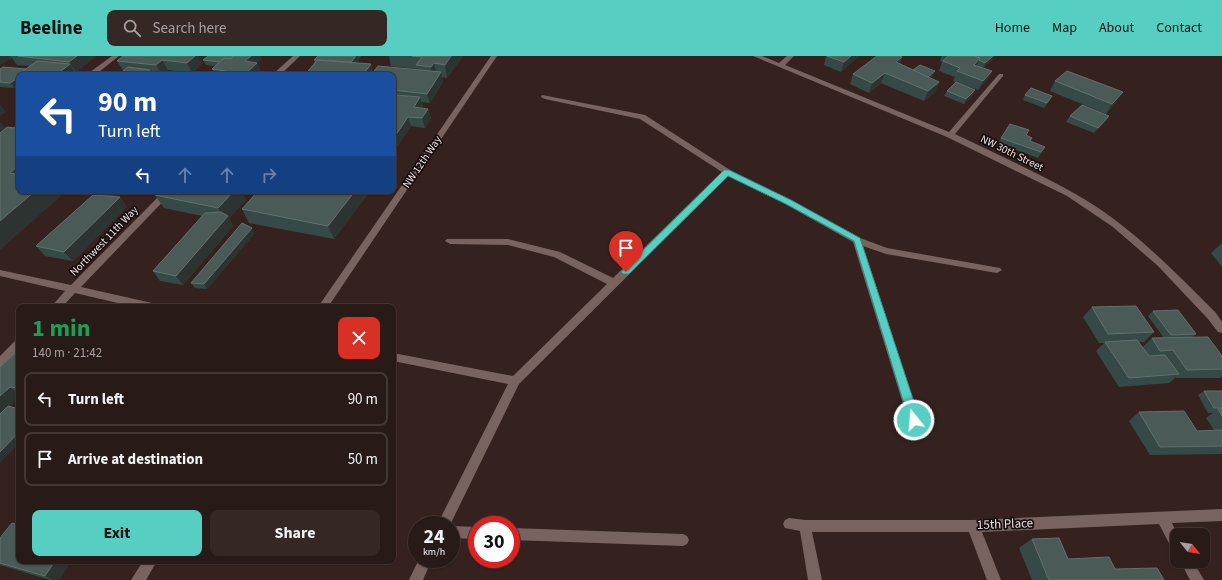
<!DOCTYPE html>
<meta charset="utf-8">
<style>
:root{--surface:#281a17;--page:#342724;--text:#f1f3f6;--muted:#a5a1a1;--line:#443836;--accent:#57cec2}
body{margin:0;font-family:"Source Sans 3",sans-serif;background:var(--page);color:var(--text);height:100vh;display:flex;flex-direction:column;font-size:15px;white-space:nowrap}
*{box-sizing:border-box;margin:0}
p{font-size:13px;color:var(--muted)}
.icon{flex:none;width:22px;height:22px;fill:none;stroke:currentColor;stroke-width:2;stroke-linecap:round;stroke-linejoin:round}
.map{position:relative;flex:1;overflow:hidden}
.sheet{position:absolute;left:16px;top:248px;width:380px;height:260px;display:flex;flex-direction:column;background:var(--surface);border-radius:8px;box-shadow:0 1px 3px #0004,0 0 0 1px var(--line)}
.sheet>*{flex:none}
.hud{position:absolute;left:16px;top:16px;width:380px;height:122px;border-radius:8px;box-shadow:0 1px 3px #0004,0 0 0 1px var(--line);background:#1a4fa0;color:#fff;overflow:hidden}
.needle{width:26px;rotate:120deg}
.controls{position:absolute;left:1170px;top:472px;display:grid;gap:8px}
.controls a{display:grid;place-items:center;width:40px;height:40px;border-radius:8px;background:var(--surface);box-shadow:0 1px 3px #0004,0 0 0 1px var(--line);font-size:20px}
.speed{position:absolute;left:408px;top:460px;display:flex;gap:8px;font-size:20px;font-weight:700;text-align:center}
.speed>*{display:grid;place-content:center;width:52px;height:52px;border-radius:50%;background:var(--surface);box-shadow:0 1px 3px #0004,0 0 0 1px var(--line);line-height:1}
.speed small{font-size:10px;font-weight:400}
.speed .limit{border:6px solid #d22;background:#fff;color:#111}
.pin{position:absolute;display:grid;place-items:center;width:34px;height:34px;color:#fff;margin:-41px -17px;border-radius:50% 50% 50% 0;rotate:-45deg;box-shadow:0 0 4px #0007}
.pin .icon{rotate:45deg}
.me{position:absolute;width:44px;margin:-22px;rotate:343deg;stroke-linejoin:round;filter:drop-shadow(0 0 3px #0008)}
.turn{display:flex;align-items:center;gap:14px;height:84px;padding:0 16px;font-size:18px}
.turn .icon{width:52px;height:52px;stroke-width:2.5}
.turn b{display:block;font-size:28px;line-height:34px}
.lanes{display:flex;align-items:center;height:38px;padding:0 16px;background:#0003;justify-content:center;gap:20px;direction:ltr}
.lanes .off{opacity:.35}
.round{display:grid;place-items:center;flex:none;width:42px;height:42px;border-radius:8px;background:var(--page)}
.overview{display:flex;align-items:center;justify-content:space-between;height:68px;padding:0 16px}
h1{font-size:24px;font-weight:700;line-height:30px;color:#1e9e55}
.primary-button{display:flex;gap:8px;margin-top:auto;padding:8px 16px}
.primary-button a{flex:1;height:46px;border-radius:8px;background:var(--accent);color:#111;font-size:16px;font-weight:700;line-height:46px;text-align:center}
.primary-button a+a{background:var(--page);color:var(--text)}
ul{padding:0;list-style:none}
li{display:flex;align-items:center;gap:12px;height:54px;margin:0 8px 6px;padding:0 8px;border:2px solid var(--line);border-radius:8px}
li div{flex:1}
li b{display:block;font-size:15px}
li em{font-style:normal}
header{display:flex;align-items:center;gap:24px;box-sizing:border-box;height:56px;padding:0 20px;background:var(--accent);color:#111}
header strong{font-size:19px}
nav{display:flex;gap:22px;margin-inline-start:auto;font-size:14px}
.search{width:280px;height:36px;background:var(--page);display:flex;align-items:center;gap:10px;box-sizing:border-box;padding:0 14px;border-radius:8px;color:var(--muted);font-size:15px}
.map>svg:first-child{display:block}
.lines{fill:none;stroke-linecap:round;stroke-linejoin:round}
.minor{fill:#79635f;fill-rule:evenodd}
.wall{fill:#354a47}
.shaded-wall{fill:#2d3330}
.building{fill:#495a57;stroke:#63706d}
.route{fill:#57cec2;stroke:#39867e}
.labels{text-anchor:middle;dominant-baseline:central;stroke-width:3.5;stroke-linejoin:round;paint-order:stroke}
.street-label{font-size:11px;fill:#f0e3e1;stroke:#160e0d}
.near-street-label{font-size:13px;fill:#f0e3e1;stroke:#160e0d}
</style>
<header>
<strong>Beeline</strong>
<div class="search"><svg class="icon" aria-label="search" viewBox="0 0 24 24"><circle cx="10" cy="10" r="6"/><path d="M15 15l6 6"/></svg>Search here</div>
<nav><a>Home</a><a>Map</a><a>About</a><a>Contact</a></nav>
</header>
<div class="map">
<svg width="1222" height="524" viewBox="0 0 1222 524">
<rect width="100%" height="100%" fill="#35221f"/>
<g class="lines">
<g class="minor">
<path d="M112 0H119L95 19H86Z"/>
<path d="M293 0H300L280 19H272Z"/>
<path d="M491 0H497L328 251H318Z"/>
<path d="M753 0H762L779 7 787 0H794L785 9 949 76 999 18H1003V20L955 78C994 97 1034 115 1072 136 1127 166 1172 213 1216 257L1222 266V277L1218 276 1208 263 1158 210 1113 171 1067 140 947 81Z"/>
<path d="M542 39 645 59 730 114 791 144 860 182 887 192 1000 212 1002 214 997 217 886 198 863 190 920 364 918 367 914 369 910 367 908 364 853 186 785 148 728 120 519 328 450 469H437L508 328 393 305V297L513 320 607 228 554 201 508 189 450 188 445 185 447 183H508L560 196 613 222 722 116 640 63 545 43 541 41Z"/>
<path d="M164 135H173L81 231 152 247 155 248 157 251H135L75 237 62 251H51L65 235 0 220V214L71 229Z"/>
<path d="M19 284V295L4 310 0 311V300L15 285Z"/>
<path d="M1222 453V465L1172 467 1178 479H1177V495L1172 493 1159 468 982 476 1001 524H987L969 476H812L822 524H808L800 475 785 472 783 468 785 464 789 462 805 464H973Z"/>
<path d="M451 470 477 471V483L451 482Z"/>
<path d="M511 472 683 478 687 480 689 484 687 488 683 490 511 484Z"/>
<path d="M419 503H432L423 524H409Z"/>
<path d="M143 505H157L146 524H131Z"/>
<path d="M1180 505H1193L1204 524H1190Z"/>
</g>
</g>
<g class="wall">
<path d="M0 0H96L76 16 75 15 76 18 75 19H19V29L14 32 0 31V13H26L30 10 17 9 12 2 0 9Z"/>
<path d="M123 0 203 7 192 17 168 14 162 19 123 14 117 5Z"/>
<path d="M208 0H260L262 3 257 7 261 16 258 19H215L212 13 215 10 206 9 203 4Z"/>
<path d="M318 0H361L360 2H358L359 4 357 7 373 16 417 14V13L391 10 389 0H463L447 22 442 21 443 26 430 47 422 46 423 51 422 52 428 53 431 62 425 72 411 70 396 92H393V19L315 6 314 4Z"/>
<path d="M826 0H859L841 16 824 9Z"/>
<path d="M942 0H995L993 3 983 12 992 15 987 24 978 34 953 25 955 21 939 15 942 6 940 5Z"/>
<path d="M902 1 900 8 913 14 933 20 930 22 939 26 935 36 924 45 881 27 869 37 850 28 853 18Z"/>
<path d="M1055 25 1116 46 1106 58 1050 35Z"/>
<path d="M947 35 973 39 964 48 944 40Z"/>
<path d="M1025 39 1052 40 1049 45 1044 52 1023 44Z"/>
<path d="M1070 60H1109L1106 65 1094 77 1066 66Z"/>
<path d="M1026 79 1030 85 1045 91 1038 102 998 87 1001 82Z"/>
<path d="M76 135H124L117 141H120L127 151 73 205 45 200 36 190 93 139 78 137Z"/>
<path d="M159 135H241L246 144 229 162 233 170 183 229 160 225 153 215 202 160 164 152 155 139Z"/>
<path d="M258 135H370L334 183 249 167 242 153Z"/>
<path d="M255 177 207 233 195 232 191 227Z"/>
<path d="M1221 188H1222V211L1211 197Z"/>
<path d="M1092 251 1154 276 1144 286H1139L1143 291 1152 282H1164L1148 260 1153 255 1196 278 1192 281 1222 300V320L1220 322H1176V321L1169 327 1119 331 1096 295 1104 287H1099L1083 261Z"/>
<path d="M19 298V342L10 350 0 311Z"/>
<path d="M1204 335H1222V398L1150 399 1129 365 1139 356 1197 375 1214 374 1206 362 1213 357H1208L1198 339Z"/>
<path d="M0 482 59 524H50L0 509Z"/>
<path d="M1032 483 1068 503 1164 524H1032L1019 492Z"/>
</g>
<g class="shaded-wall">
<path d="M0 0H10L12 2 0 9Z"/>
<path d="M77 0H96L76 16 69 6Z"/>
<path d="M195 0H199L203 7 192 17 187 7Z"/>
<path d="M251 0H260L262 3 257 7 261 16 258 19H246L245 18V5Z"/>
<path d="M356 0H358L359 4 352 13 351 8Z"/>
<path d="M451 0H463L447 22 445 9Z"/>
<path d="M851 0H859L841 16 844 6Z"/>
<path d="M993 0H995L993 3 983 12 985 7Z"/>
<path d="M902 1 899 11 896 6Z"/>
<path d="M980 2 976 12 974 9Z"/>
<path d="M162 4 168 14 162 19 156 9Z"/>
<path d="M434 7 437 20 434 24 431 11Z"/>
<path d="M70 8 76 18 75 19H56Z"/>
<path d="M371 8 374 18 373 19H363Z"/>
<path d="M150 14 153 19H144Z"/>
<path d="M935 15 933 20 924 27 926 22Z"/>
<path d="M992 15 987 24 978 34 983 25Z"/>
<path d="M441 16 443 26 430 47 427 38Z"/>
<path d="M885 17 881 27 869 37 872 27Z"/>
<path d="M16 23 19 26V29L14 32 10 27Z"/>
<path d="M939 26 935 36 924 45 928 35Z"/>
<path d="M975 34 973 39 964 48 966 43Z"/>
<path d="M1123 36 1116 46 1106 58 1112 48Z"/>
<path d="M420 41 423 51 417 61 414 51Z"/>
<path d="M0 48 6 56 0 60Z"/>
<path d="M428 53 431 62 425 72 422 62Z"/>
<path d="M1109 60 1106 65 1094 77 1098 72Z"/>
<path d="M408 61 411 70 396 92 393 83Z"/>
<path d="M0 66 5 72 0 75Z"/>
<path d="M17 111 19 114V128L10 117Z"/>
<path d="M35 135H57L61 140 0 194V165Z"/>
<path d="M115 135H124L116 143 112 137Z"/>
<path d="M234 135H241L246 144 229 162 233 170 183 229 176 220 225 163 218 152Z"/>
<path d="M355 135H370L334 183 328 170Z"/>
<path d="M120 141 127 151 73 205 64 196Z"/>
<path d="M252 172 255 177 207 233 204 228Z"/>
<path d="M10 331 19 338V342L0 359V340Z"/>
<path d="M19 376V387L0 407V396Z"/>
<path d="M55 505H72L59 524H53L45 520Z"/>
</g>
<g class="building">
<path d="M18 0H77L69 6Z"/>
<path d="M123 0H195L187 7 162 4 156 9 117 5Z"/>
<path d="M208 0H233L229 3 224 2 220 6 203 4Z"/>
<path d="M234 0H251L245 5 257 7 245 18 212 13 224 2 231 3Z"/>
<path d="M318 0H356L351 6 317 4H314Z"/>
<path d="M412 0H451L445 9 434 7 431 11 416 9 422 1Z"/>
<path d="M827 0H851L844 6Z"/>
<path d="M877 0H899L902 1 896 6 939 26 928 35 885 17 872 27 853 18Z"/>
<path d="M948 0H974L980 2 974 9 992 15 983 25 957 15 960 12 943 5Z"/>
<path d="M974 0H993L985 7 979 4 980 2Z"/>
<path d="M317 4 371 8 363 19H305Z"/>
<path d="M37 5 70 8 56 19H19V22L15 21Z"/>
<path d="M920 9 935 15 928 21 913 14Z"/>
<path d="M378 10 441 16 427 38 393 34V19H371Z"/>
<path d="M3 11 26 13 15 21 16 23 10 27 0 26V13Z"/>
<path d="M128 11 150 14 144 19H118Z"/>
<path d="M1067 15 1123 36 1112 48 1055 25Z"/>
<path d="M956 26 975 34 966 43 947 35Z"/>
<path d="M1031 32 1052 40 1047 47 1025 39Z"/>
<path d="M396 39 420 41 414 51 428 53 422 62 408 61 393 83V43Z"/>
<path d="M1082 49 1109 60 1098 72 1070 60Z"/>
<path d="M19 68V112L17 111 10 117 19 119V135H35L0 165V77L7 71 14 72Z"/>
<path d="M1010 68 1029 74 1026 79 1032 82 1030 85 1045 91 1041 96 1001 82Z"/>
<path d="M95 135H115L112 137Z"/>
<path d="M159 135H234L218 152 155 139Z"/>
<path d="M258 135H355L328 170 242 153Z"/>
<path d="M93 139 120 141 64 196 36 190Z"/>
<path d="M221 156 228 160 176 220 153 215 205 157Z"/>
<path d="M242 167 252 172 204 228 191 227Z"/>
<path d="M1136 250 1154 276 1108 278 1092 251Z"/>
<path d="M1178 254 1196 278 1171 279 1153 255Z"/>
<path d="M1208 281 1222 300V313L1187 314 1173 294 1160 295 1152 282Z"/>
<path d="M1137 284 1149 300 1165 299 1179 318 1129 322 1105 286Z"/>
<path d="M15 297 19 298V332L10 331 0 340V311Z"/>
<path d="M1204 335H1222V352H1214Z"/>
<path d="M8 350 19 353V376L0 396V358Z"/>
<path d="M1218 353H1222V360Z"/>
<path d="M1184 355 1197 375 1222 374V390L1160 391 1139 356Z"/>
<path d="M12 467 19 469V505H55L45 520 0 507V482Z"/>
<path d="M1059 482 1068 503 1109 501 1115 513 1157 512 1164 524H1049L1032 483Z"/>
</g>
<path class="route" d="M724 114H729L791 144 860 182 920 364 918 367 914 368 911 367 909 364 854 185 786 148 728 120 629 218H623L621 216 623 214Z"/>
<g class="labels">
<g class="street-label">
<text transform="translate(1012 97) rotate(26)">NW 30th Street</text>
<text transform="translate(422 106) rotate(-56)">NW 12th Way</text>
<text transform="translate(104 185) rotate(-46)">Northwest 11th Way</text>
</g>
<g class="near-street-label">
<text transform="translate(1005 468) rotate(-2)">15th Place</text>
</g>
</g>
</svg>
<div class="controls">
<a><svg class="needle" viewBox="-14 -14 28 28"><path d="M0-13l5 13h-10z" fill="#e53935"/><path d="M0 13l5-13h-10z" fill="#a5a1a1"/></svg></a>
</div>
<div class="speed"><div>24<small>km/h</small></div><div class="limit">30</div></div>
<div class="pin" style="left:626px;top:216px;background:#d93025"><svg class="icon" aria-label="arrive" viewBox="0 0 24 24"><path d="M6 21V4h12l-3 4 3 4H6"/></svg></div>
<svg class="me" style="left:914px;top:364px" viewBox="-20 -20 40 40"><circle r="17" fill="#57cec2" stroke="#fff" stroke-width="3"/><path d="M0-11L8 9 0 5-8 9z" fill="#fff"/></svg>
<div class="hud">
<div class="turn"><svg class="icon" aria-label="left" viewBox="0 0 24 24"><path d="M17 20v-9H6M10 6l-5 5 5 5"/></svg><div><b>90 m</b>Turn left</div></div>
<div class="lanes"><svg class="icon" aria-label="left" viewBox="0 0 24 24"><path d="M17 20v-9H6M10 6l-5 5 5 5"/></svg><svg class="icon off" aria-label="ahead" viewBox="0 0 24 24"><path d="M12 20V5M6 11l6-6 6 6"/></svg><svg class="icon off" aria-label="ahead" viewBox="0 0 24 24"><path d="M12 20V5M6 11l6-6 6 6"/></svg><svg class="icon off" aria-label="right" viewBox="0 0 24 24"><path d="M7 20v-9h11M14 6l5 5-5 5"/></svg></div>
</div>
<section class="sheet">
<div class="overview"><div><h1>1 min</h1><p>140 m · 21:42</p></div><a class="round" style="background:#d93025;color:#fff"><svg class="icon" aria-label="close" viewBox="0 0 24 24"><path d="M6 6l12 12M18 6L6 18"/></svg></a></div>
<ul>
<li><svg class="icon" aria-label="left" viewBox="0 0 24 24"><path d="M17 20v-9H6M10 6l-5 5 5 5"/></svg><div><b>Turn left</b></div><em>90 m</em></li>
<li><svg class="icon" aria-label="arrive" viewBox="0 0 24 24"><path d="M6 21V4h12l-3 4 3 4H6"/></svg><div><b>Arrive at destination</b></div><em>50 m</em></li>
</ul>
<div class="primary-button"><a>Exit</a><a>Share</a></div>
</section>
</div>
